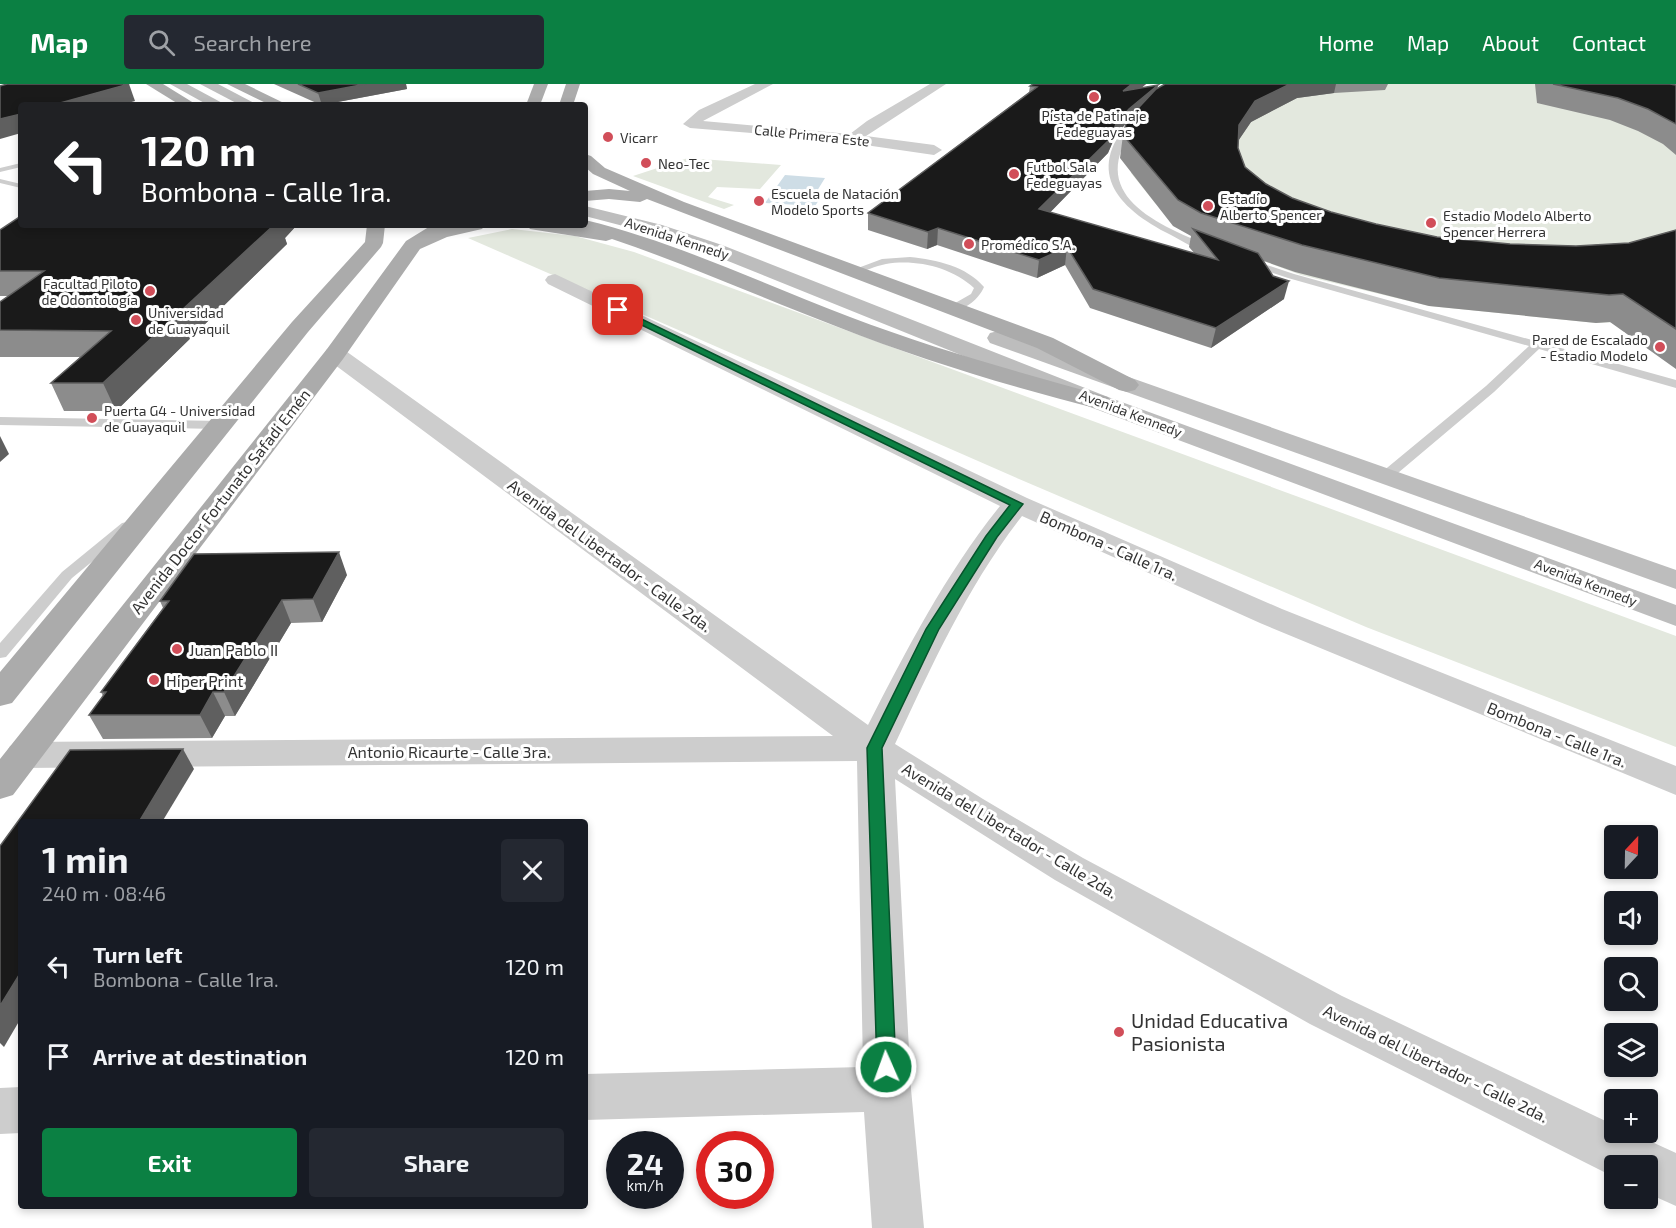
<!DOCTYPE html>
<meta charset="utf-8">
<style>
:root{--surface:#171b24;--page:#242831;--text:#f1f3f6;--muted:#9ea1a6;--accent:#0b8043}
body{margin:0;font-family:"Exo 2",sans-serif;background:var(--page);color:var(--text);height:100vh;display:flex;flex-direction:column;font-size:22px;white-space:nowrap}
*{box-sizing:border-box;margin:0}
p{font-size:20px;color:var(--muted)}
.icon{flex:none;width:33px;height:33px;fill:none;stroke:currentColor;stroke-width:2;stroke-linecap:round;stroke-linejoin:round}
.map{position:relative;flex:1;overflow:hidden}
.panel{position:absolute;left:18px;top:735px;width:570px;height:390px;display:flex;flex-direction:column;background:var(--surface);border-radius:6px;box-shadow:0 3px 9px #0003}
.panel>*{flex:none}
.banner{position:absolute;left:18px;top:18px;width:570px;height:126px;border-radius:6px;box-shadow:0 3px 9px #0003;background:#202124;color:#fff;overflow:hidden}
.needle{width:39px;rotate:22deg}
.controls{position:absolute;left:1604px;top:741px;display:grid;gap:12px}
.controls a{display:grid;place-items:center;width:54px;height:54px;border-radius:6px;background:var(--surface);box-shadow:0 3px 9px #0003;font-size:30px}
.speed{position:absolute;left:606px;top:1047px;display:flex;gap:12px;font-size:30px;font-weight:700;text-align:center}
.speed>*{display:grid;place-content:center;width:78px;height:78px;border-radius:50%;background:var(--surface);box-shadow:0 3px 9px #0003;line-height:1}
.speed small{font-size:15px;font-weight:400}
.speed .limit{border:9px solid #d22;background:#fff;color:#111}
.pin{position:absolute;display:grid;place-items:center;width:51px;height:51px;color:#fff;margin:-26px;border-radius:12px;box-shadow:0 3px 9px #0006}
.me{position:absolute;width:66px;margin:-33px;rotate:358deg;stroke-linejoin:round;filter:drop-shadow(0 0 4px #0008)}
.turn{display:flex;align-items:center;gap:21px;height:126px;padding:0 24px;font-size:27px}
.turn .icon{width:78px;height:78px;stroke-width:2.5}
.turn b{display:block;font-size:42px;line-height:51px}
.round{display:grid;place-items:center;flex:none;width:63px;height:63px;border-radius:6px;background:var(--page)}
.summary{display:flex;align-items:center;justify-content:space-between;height:102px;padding:0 24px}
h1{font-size:36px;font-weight:700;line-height:45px}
.action{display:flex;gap:12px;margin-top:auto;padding:12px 24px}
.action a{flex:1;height:69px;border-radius:6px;background:var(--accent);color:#fff;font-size:24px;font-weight:700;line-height:69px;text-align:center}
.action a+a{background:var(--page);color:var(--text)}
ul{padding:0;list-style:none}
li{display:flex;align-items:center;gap:18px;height:90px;padding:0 24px}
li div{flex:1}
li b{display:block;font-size:22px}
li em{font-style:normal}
header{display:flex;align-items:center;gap:36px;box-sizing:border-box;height:84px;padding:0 30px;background:var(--accent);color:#fff}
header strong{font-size:28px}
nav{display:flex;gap:33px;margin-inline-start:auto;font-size:21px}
.search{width:420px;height:54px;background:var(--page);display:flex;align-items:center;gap:15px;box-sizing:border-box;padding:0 21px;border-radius:6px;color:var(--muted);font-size:22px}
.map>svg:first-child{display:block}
.green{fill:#e3e8de}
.water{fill:#cedde6}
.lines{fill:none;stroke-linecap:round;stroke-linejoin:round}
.lane{fill:#cdcdcd;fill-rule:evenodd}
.street{fill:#cdcdcd;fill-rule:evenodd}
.secondary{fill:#bdbdbd;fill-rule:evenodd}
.primary{fill:#ababab;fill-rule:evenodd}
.wall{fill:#8c8c8c;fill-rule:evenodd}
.shaded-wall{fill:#5f5f5f}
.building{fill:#1a1a1a;stroke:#5f5f5f;stroke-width:1.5}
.route{fill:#0b8043;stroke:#07532c;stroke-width:1.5}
.poi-dot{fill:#d14e59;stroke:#fff;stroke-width:2}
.labels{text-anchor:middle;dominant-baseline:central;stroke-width:6;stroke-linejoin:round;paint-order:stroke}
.far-poi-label{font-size:14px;fill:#333;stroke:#fff;text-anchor:start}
.far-street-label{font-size:14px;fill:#333;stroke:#fff}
.street-label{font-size:16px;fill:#333;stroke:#fff}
.poi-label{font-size:16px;fill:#333;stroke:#fff;text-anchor:start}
.near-poi-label{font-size:20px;fill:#333;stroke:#fff;text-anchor:start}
</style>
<header>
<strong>Map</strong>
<div class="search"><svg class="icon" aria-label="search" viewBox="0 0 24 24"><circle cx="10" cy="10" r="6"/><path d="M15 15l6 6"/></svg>Search here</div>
<nav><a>Home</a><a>Map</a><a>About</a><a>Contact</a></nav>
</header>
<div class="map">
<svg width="1676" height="1144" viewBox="0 0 1676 1144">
<rect width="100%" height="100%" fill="#fff"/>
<g class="green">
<path d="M1238 0H1534L1676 29V236L1596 239 1429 222 1301 191 1215 159 1155 119 1131 89 1132 66Z"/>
<path d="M688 74 781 81 760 105 717 103 708 113 734 121 724 125 633 92Z"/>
<path d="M512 145 575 152 634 168 1676 552V663L1366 543 1019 395 468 154Z"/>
</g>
<path class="water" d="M785 91 825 94 812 115 819 116 815 122 765 119Z"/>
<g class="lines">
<g class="lane">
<path d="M1135 31 1142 33C1080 106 1149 138 1213 163V167C1200 169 1182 157 1171 151 1115 123 1083 85 1135 31Z"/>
<path d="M21 79V83L0 88V84Z"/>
<path d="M0 95 21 100V104L0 99Z"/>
<path d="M910 173C937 176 966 182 984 203 979 215 964 228 950 226V222L971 210 974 204C951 183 916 175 886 180 875 182 865 187 855 190L850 187 882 175Z"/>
<path d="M1246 176H1252L1294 190 1676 296V304L1539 265 1494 308 1392 394H1382L1380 391 1382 388 1486 302 1529 262 1288 194 1246 180Z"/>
<path d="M0 333 220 337 226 341 220 345 0 341Z"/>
<path d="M127 438 132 439 134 442 132 445 72 494 6 573 0 574V559L62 488 122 439Z"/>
</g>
<g class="street">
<path d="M755 0H773L703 37 850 50 867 37 930 0H946L866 52 934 61 942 66 934 71 824 55 690 44 683 40 699 26Z"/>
<path d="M555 190 1027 414 1282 525 1676 682V711L1260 539 1022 432C968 501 932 581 895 660L983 715 1083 774 1342 912 1614 1041V1048H1630L1676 1069V1122L1647 1109V1082H1614V1093L1310 940 1055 796 895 695 911 1005 924 1144H872L864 1028 585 1036V990L863 983 857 677 23 684 10 680 5 671 10 662 23 658 833 652 327 275 324 270 327 265 335 263 343 265 868 641C907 565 946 489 1000 422L548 200 545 196 548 192Z"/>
<path d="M21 1003V1049L0 1050V1004Z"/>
</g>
<g class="secondary">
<path d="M170 0H187L226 21H208Z"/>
<path d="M200 0H218L258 21H240Z"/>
<path d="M585 122 662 141 722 161 1108 313 1676 521V542L1090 323 708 169 650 149 585 132Z"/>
<path d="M998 247 1676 486V505L990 259 987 254 990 249Z"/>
</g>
<g class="primary">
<path d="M146 0H163L197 21H180Z"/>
<path d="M227 0H245L288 21H270Z"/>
<path d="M534 0H548L540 21H526Z"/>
<path d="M566 0H580L573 21H559Z"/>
<path d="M585 70 591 72 605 84 684 118 1053 254 1135 296 1139 301 1135 306 1127 308 1119 306 1037 264 647 115 640 118 609 115 585 117V107L609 105 630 107 593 90 585 83Z"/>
<path d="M585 136C676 158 763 200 850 233 934 265 1021 289 1108 313L1111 318 1108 323 1099 325C1011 303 922 276 838 243 762 214 689 181 612 155L606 157 536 146 530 145 527 141H585Z"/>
<path d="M367 141H385L383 159 381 163 308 248 12 619 0 622V588L292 238 365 158Z"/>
<path d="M432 141H485L482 145 447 153 420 165 343 275 13 711 0 715V675L327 265 406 157Z"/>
</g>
</g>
<g class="wall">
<path d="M274 0H406L407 5 321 21Z"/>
<path d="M1033 0H1146L1141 4 1158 1 1157 4 1165 0H1388L1385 6 1334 9 1297 14 1251 38 1238 57V64L1245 83 1266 100 1292 114 1331 128 1376 140 1437 153 1510 160 1576 162 1629 159 1676 146V285L1610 238 1596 239 1429 222 1295 188 1264 177 1284 215 1211 264 1090 224 1065 181 1037 194 937 161 927 165 868 146V129L1029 8 1030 2ZM1126 39 1123 51 1120 74 1173 142 1191 152 1189 163 1195 170 1050 128 1108 69 1114 55Z"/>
<path d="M1535 0H1670L1676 1V71L1663 60 1638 47 1610 36 1537 19Z"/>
<path d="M21 141H297L285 154 287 160 116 327H64L51 299 80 273H0V218L8 212H0V146Z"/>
<path d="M347 491 322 538 291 539 235 632H225L212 654 103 655 89 631 103 612 101 608 163 524 160 517Z"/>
</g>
<g class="shaded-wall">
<path d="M129 0 135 17 121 21H53Z"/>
<path d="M366 0H406L407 5 322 21 318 9Z"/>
<path d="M1132 0H1146L1121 21 1123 7Z"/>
<path d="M1290 0H1336L1334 9 1297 14 1251 38 1234 63 1239 41 1255 17Z"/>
<path d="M1158 1 1155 15 1126 39 1114 55 1108 69 1037 142 1039 125 1129 25Z"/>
<path d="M21 30V49L0 55V35Z"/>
<path d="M272 141H297L285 154 287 160 116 327 103 299Z"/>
<path d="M938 144 937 161 927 165 928 148Z"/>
<path d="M1067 163 1065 181 1037 194 1039 176Z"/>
<path d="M1289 197 1284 215 1211 264 1216 244Z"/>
<path d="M0 352 9 370 0 378Z"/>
<path d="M339 468 347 491 322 538 313 515Z"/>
<path d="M282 516 291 539 235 632 224 608Z"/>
<path d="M213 608 225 632 212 654 200 631Z"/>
<path d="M183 665 194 685 162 738H139Z"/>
<path d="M21 888V934L4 963 0 959V922Z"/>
</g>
<g class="building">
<path d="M7 0H129L53 21H21V30L0 35V2Z"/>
<path d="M298 0H366L318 9Z"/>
<path d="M1033 0H1132L1123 7 1158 1 1129 25 1116 40 1111 54 1039 125 1218 176 1193 145 1258 169 1273 192 1289 197 1216 244 1093 205 1067 163 1039 176 938 144 928 148 868 129 1037 3 1030 2Z"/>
<path d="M1165 0H1290L1255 17 1239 41 1238 64 1245 83 1266 100 1292 114 1331 128 1376 140 1437 153 1510 160 1576 162 1629 159 1676 146V245L1623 210 1609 211 1439 194 1302 161 1201 129 1178 116 1123 51 1127 36 1156 5Z"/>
<path d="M1553 0H1670L1676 1V40L1648 25 1618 14Z"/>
<path d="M21 132V141H274L103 299H51L111 247 0 246V218L44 187H0V146Z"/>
<path d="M339 468 313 515 282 516 224 608H213L200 631H89L106 608H101L169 517H160L194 470Z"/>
<path d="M183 665 139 738H21V888L0 922V762L70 666Z"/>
</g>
<path class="route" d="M615 225H621L1023 420 997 453 939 545 882 664 896 983 893 989 886 992 880 989 877 983 867 664 926 545 986 452 1010 421 615 228Z"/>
<g class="poi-dot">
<circle cx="1094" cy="13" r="6"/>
<circle cx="608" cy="53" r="6"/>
<circle cx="646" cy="79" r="6"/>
<circle cx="1014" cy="90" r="6"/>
<circle cx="759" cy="117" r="6"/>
<circle cx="1208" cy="122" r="6"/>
<circle cx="1431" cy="139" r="6"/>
<circle cx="969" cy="160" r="6"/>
<circle cx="150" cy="207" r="6"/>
<circle cx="136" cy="236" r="6"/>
<circle cx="1660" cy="263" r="6"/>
<circle cx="92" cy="334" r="6"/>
<circle cx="177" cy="565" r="6"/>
<circle cx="154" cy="596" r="6"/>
<circle cx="1119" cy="948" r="6"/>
</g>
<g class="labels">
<g class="far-poi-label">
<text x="1094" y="31" text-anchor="middle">Pista de Patinaje<tspan x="1094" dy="16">Fedeguayas</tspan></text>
<text x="620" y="53">Vicarr</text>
<text x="658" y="79">Neo-Tec</text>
<text x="1026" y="82">Futbol Sala<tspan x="1026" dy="16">Fedeguayas</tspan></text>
<text x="771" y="109">Escuela de Natación<tspan x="771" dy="16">Modelo Sports</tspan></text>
<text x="1220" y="114">Estadio<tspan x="1220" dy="16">Alberto Spencer</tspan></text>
<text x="1443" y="131">Estadio Modelo Alberto<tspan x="1443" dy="16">Spencer Herrera</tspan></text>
<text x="981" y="160">Promédico S.A.</text>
<text x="138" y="199" text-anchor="end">Facultad Piloto<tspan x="138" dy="16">de Odontología</tspan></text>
<text x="148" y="228">Universidad<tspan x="148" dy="16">de Guayaquil</tspan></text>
<text x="1648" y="255" text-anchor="end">Pared de Escalado<tspan x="1648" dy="16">- Estadio Modelo</tspan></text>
<text x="104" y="326">Puerta G4 - Universidad<tspan x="104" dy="16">de Guayaquil</tspan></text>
</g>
<g class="far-street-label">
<text transform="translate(812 51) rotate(6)">Calle Primera Este</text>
<text transform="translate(677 154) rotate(18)">Avenida Kennedy</text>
<text transform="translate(1131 329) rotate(21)">Avenida Kennedy</text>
<text transform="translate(1586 498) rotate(21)">Avenida Kennedy</text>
</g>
<g class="street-label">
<text transform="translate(220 417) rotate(-52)">Avenida Doctor Fortunato Safadi Emén</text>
<text transform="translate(1109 461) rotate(24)">Bombona - Calle 1ra.</text>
<text transform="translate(610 471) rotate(36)">Avenida del Libertador - Calle 2da.</text>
<text transform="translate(1557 650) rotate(22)">Bombona - Calle 1ra.</text>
<text x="449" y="667">Antonio Ricaurte - Calle 3ra.</text>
<text transform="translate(1010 746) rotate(31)">Avenida del Libertador - Calle 2da.</text>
<text transform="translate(1436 979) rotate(26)">Avenida del Libertador - Calle 2da.</text>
</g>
<g class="poi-label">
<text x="189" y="565">Juan Pablo II</text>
<text x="166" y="596">Hiper Print</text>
</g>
<g class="near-poi-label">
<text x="1131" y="936">Unidad Educativa<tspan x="1131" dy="23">Pasionista</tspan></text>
</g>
</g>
</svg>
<div class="controls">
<a><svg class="needle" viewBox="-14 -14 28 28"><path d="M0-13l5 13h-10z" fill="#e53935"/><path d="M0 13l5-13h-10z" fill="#9ea1a6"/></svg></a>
<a><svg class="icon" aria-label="sound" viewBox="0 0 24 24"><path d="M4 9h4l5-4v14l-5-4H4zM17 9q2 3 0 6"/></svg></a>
<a><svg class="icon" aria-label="search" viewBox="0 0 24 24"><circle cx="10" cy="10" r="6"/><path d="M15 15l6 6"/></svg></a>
<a><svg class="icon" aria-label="layers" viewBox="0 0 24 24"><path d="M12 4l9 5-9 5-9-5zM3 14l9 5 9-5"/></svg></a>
<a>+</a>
<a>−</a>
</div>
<div class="speed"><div>24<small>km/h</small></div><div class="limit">30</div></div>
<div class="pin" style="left:618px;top:226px;background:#d93025"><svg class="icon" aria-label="arrive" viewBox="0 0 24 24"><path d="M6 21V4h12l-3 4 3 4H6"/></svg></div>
<svg class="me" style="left:886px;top:983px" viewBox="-20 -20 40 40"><circle r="17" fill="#0b8043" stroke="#fff" stroke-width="3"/><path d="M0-11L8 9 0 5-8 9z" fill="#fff"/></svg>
<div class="banner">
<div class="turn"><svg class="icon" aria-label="left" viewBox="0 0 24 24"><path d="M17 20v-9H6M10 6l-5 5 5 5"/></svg><div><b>120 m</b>Bombona - Calle 1ra.</div></div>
</div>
<section class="panel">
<div class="summary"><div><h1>1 min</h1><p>240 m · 08:46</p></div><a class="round"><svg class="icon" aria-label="close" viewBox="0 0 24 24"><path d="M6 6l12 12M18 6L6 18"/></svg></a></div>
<ul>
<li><svg class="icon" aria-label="left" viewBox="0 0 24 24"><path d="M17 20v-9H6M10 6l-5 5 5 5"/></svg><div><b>Turn left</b><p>Bombona - Calle 1ra.</p></div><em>120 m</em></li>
<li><svg class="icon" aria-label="arrive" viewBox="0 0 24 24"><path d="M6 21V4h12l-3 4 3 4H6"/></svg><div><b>Arrive at destination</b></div><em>120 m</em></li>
</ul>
<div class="action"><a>Exit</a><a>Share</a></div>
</section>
</div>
